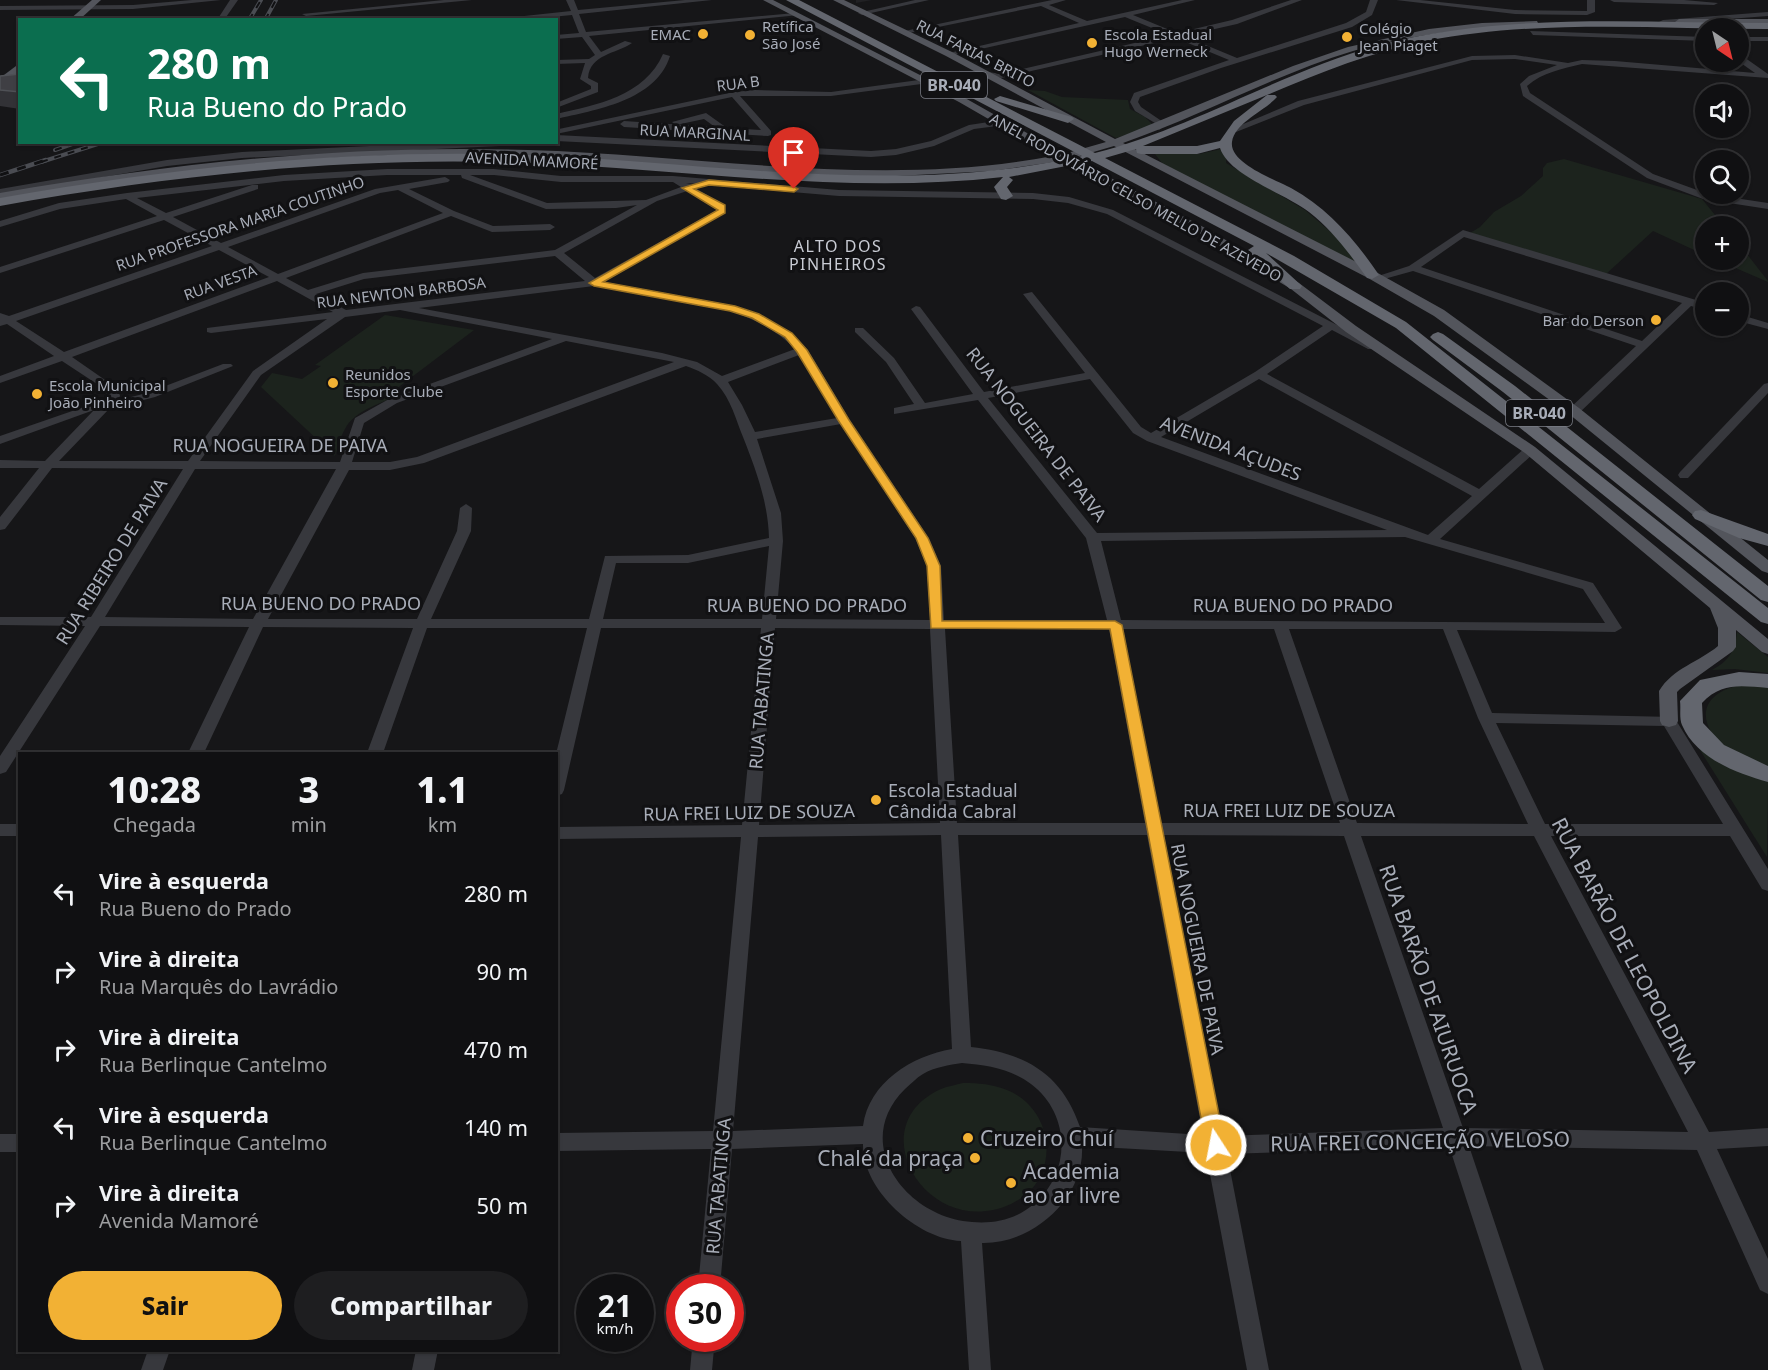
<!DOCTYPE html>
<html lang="pt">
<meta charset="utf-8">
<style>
:root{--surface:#101012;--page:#1e1e20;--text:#f1f3f6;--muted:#9c9d9f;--line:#303032;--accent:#f2b134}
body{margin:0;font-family:"Noto Sans",sans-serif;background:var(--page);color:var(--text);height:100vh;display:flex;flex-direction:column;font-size:22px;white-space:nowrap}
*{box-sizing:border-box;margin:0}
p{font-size:20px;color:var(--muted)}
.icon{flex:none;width:33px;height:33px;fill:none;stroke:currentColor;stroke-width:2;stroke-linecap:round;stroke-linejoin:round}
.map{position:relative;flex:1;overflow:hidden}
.side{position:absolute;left:18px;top:752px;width:540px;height:600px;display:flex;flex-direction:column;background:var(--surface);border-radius:0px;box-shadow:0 2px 4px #0004,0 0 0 2px var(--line)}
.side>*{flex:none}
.guide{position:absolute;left:18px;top:18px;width:540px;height:126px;border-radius:0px;box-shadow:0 2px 4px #0004,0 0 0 2px var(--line);background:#0b6e4f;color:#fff;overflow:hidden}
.needle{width:39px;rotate:145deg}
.controls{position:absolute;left:1695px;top:18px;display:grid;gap:12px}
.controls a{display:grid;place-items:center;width:54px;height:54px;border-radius:50%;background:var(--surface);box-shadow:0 2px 4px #0004,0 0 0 2px var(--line);font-size:30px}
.speed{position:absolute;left:576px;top:1274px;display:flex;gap:12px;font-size:30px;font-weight:700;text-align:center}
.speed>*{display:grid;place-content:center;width:78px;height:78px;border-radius:50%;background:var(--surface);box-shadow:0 2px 4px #0004,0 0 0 2px var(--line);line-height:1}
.speed small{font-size:15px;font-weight:400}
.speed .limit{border:9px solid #d22;background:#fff;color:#111}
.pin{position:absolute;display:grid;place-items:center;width:51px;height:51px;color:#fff;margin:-62px -26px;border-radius:50% 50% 50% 0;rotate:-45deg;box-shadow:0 0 6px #0007}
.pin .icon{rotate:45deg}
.me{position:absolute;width:66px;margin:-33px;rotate:349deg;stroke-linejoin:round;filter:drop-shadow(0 0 4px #0008)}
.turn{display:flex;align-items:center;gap:21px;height:126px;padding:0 30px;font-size:27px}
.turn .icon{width:78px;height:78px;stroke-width:2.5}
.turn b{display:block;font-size:42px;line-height:51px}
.eta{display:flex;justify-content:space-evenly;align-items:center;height:102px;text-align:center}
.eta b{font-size:36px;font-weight:800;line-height:42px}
.primary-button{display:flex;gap:12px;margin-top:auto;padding:12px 30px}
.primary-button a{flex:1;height:69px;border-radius:36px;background:var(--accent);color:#111;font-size:24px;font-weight:800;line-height:69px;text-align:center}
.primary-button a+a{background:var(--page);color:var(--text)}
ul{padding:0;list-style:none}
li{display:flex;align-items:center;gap:18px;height:78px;padding:0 30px}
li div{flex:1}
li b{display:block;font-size:22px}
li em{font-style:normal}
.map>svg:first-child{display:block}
.green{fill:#1c231d}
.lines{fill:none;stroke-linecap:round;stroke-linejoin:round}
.minor{fill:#37383d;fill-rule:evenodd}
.major{fill:#53555c;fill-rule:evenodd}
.highway{fill:#63666e;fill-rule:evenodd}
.rail-far1-casing{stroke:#4a4c52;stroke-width:4}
.rail-casing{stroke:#4a4c52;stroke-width:4.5}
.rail-far1{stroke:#111113;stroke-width:2;stroke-dasharray:7;stroke-linecap:butt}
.rail{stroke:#111113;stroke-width:3;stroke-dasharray:9;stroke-linecap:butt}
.wall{fill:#323236}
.shaded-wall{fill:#212124}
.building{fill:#3f3f44;stroke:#4f5156;stroke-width:1.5}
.route{fill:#f2b134;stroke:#9d7322;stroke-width:1.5}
.poi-dot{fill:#f2b134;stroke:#111113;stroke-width:2}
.labels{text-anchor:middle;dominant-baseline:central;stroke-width:6;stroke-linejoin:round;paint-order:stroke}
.far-poi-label{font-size:15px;fill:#a8adb8;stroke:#111113;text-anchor:start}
.far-street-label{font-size:15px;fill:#a8adb8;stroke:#111113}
.shield{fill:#111113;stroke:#7b7e86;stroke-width:1.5}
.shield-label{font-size:16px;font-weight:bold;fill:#a8adb8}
.far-neighbourhood-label{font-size:16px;letter-spacing:1.5px;fill:#c9ccd4;stroke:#111113}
.street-label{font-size:18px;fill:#a8adb8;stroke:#111113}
.poi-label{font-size:18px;fill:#a8adb8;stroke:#111113;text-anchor:start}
.near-street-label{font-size:21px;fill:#a8adb8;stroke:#111113}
.near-poi-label{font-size:21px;fill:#a8adb8;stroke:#111113;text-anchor:start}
</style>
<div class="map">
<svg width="1768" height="1370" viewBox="0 0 1768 1370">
<rect width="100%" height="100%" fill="#161618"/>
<g class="green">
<path d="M1028 90 1045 91 1062 97 1128 100 1130 109 1145 117 1154 126 1116 138Z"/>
<path d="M1226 148V163L1305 210 1345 244 1366 269 1165 167 1155 154H1199Z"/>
<path d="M1564 159 1702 199 1724 226H1706L1705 255 1653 231 1605 275 1470 233 1480 227 1494 212 1521 196 1543 176V168L1547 163Z"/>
<path d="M1739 244 1768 281V282L1717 260H1738Z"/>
<path d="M385 315 474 330 392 392 397 396C379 404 354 411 345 429 340 437 338 448 335 456L261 387 272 373 302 379 321 366 315 365Z"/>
<path d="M1737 632 1768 657V673L1735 669 1712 670C1729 661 1735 651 1737 632Z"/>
<path d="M1742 685 1768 686V771C1755 764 1738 758 1727 749 1694 723 1700 692 1742 685Z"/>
<path d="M1695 742 1768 782 1767 857Z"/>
<path d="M963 1083C979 1083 992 1084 1007 1090 1042 1104 1056 1145 1040 1177 1034 1189 1023 1198 1011 1204 928 1242 858 1126 941 1089 948 1086 956 1085 963 1083Z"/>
</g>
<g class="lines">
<g class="minor">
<path d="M192 0H221L133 9 0 10V6L133 5Z"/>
<path d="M230 0H238L224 20H217Z"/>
<path d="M444 0H472L306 16 302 14Z"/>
<path d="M566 0H574L578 10 685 0H712L579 14 586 32 795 13 799 15 589 36 601 52 625 41 632 43C616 54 590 54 588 78L598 83V92L556 108V103L591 89V86L580 79 585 63 556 64V60L589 59 595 55 582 37 556 39V35L579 33 572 15 520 20H488L571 11Z"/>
<path d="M915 0H929L862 15 858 13Z"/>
<path d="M1052 0H1066L1049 5 1087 21 1182 0H1195L1133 15 1177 33 1232 20 1291 0H1302L1237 24 1184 36 1237 58 1346 23 1366 12 1370 0H1378L1372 15 1352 27 1221 68 1140 97 1138 102 1141 107 1163 122V127L1159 130 1155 127V123L1135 111 1130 102 1134 93 1229 60 1176 38 1001 78 984 74 988 72 1001 74 1169 35 1125 17 949 56 945 54 1079 23 1041 6 904 34 900 32Z"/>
<path d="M1396 0H1420L1515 10 1587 11V0H1595V12L1587 15 1515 14Z"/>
<path d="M1610 0H1684L1718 3 1714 5 1614 2Z"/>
<path d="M1768 12V16L1663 24 1659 22 1663 20Z"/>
<path d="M1530 31 1706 37V41L1533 35Z"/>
<rect x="1738" y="37" width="30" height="4"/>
<path d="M663 54 670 56C656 101 595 110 556 119V114C596 105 645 96 663 54Z"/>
<path d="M1515 55 1568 63 1582 60 1615 61 1755 73 1738 61V55H1741L1768 74V78L1582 64C1562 69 1543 72 1527 86L1530 93 1653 174 1708 194 1768 203V209L1703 199 1647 178 1523 96 1520 84 1529 76 1557 65 1515 59 1472 60 1304 105 1236 132 1229 130 1298 101 1472 56Z"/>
<path d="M926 79H929V83L831 96H740L771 131V135L768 136 624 127 620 124 624 121 715 127 704 119 676 125 672 122 706 113 727 128 761 130 732 97 556 134V130L559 129 734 92 755 90 831 92Z"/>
<path d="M1002 120 1005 121V125L974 129 934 146 896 155 871 157 556 141V135L871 151 896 149 931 141 969 125Z"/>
<path d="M453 142H523L519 145 242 158 167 166 0 195V189L167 160 242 152Z"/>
<path d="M387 169H494L561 176H673L839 190 1033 193 1069 197 1113 210 1376 345V349H1368L1332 330 1267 374 1479 489 1526 447H1534V453L1440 539 1593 583 1622 628 1615 632 1457 630 1492 713 1674 717 1768 869V891L1762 889 1730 836H1551L1709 1132 1768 1128V1146L1717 1149 1768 1259V1294L1760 1290 1697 1150 1469 1146 1544 1370H1522L1449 1146 1227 1154 1269 1370H1247L1206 1153 1082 1146C1085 1198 1033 1244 982 1243L991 1370H969L961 1241C917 1239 862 1190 863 1144L732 1149 720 1287H698L711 1149 556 1151V1133L713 1131 741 837 556 839V827L742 825 761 628H601L564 790 562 794 556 796V754L587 628H427L383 753H367L413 628 263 627 204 753H188L249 627 100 626 6 772 0 774V756L85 626 0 625V617H91L183 469 52 468 5 529 0 530V517L39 468H0V460L45 461 94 410 0 444V436L107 399 108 396 100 386 62 361 0 383V376L54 356 7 324 0 326V313L9 316 212 246 164 220 0 273V267L157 216 126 199 60 209 0 227V221L59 203 127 193 284 175ZM387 175H461L462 178 546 209 616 208 637 205 555 250 363 273 308 290 286 278 451 216 492 232 550 230 555 227 550 224 493 226 454 211 409 189 448 182 450 180 445 177 375 189 221 243 173 217 258 189V185H252L166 213 137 198 284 181ZM470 175H494L561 182H673L681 187 646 200 547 203ZM686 183 839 196 1033 199 1068 203 1107 214 1323 326 1255 372 1151 433 1141 427 1032 292 1023 294 1085 373 984 392 920 307 916 306 911 309 973 394 925 403 894 358 863 328H855V332L886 362 914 404 894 408V414L978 400 1086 538 1107 620H944L941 566 929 538 850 420 808 350 792 333 759 314 736 306 604 282 725 213V205L695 188 694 185ZM398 190 443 213 278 274 228 247 380 193ZM687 191 717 210 595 278 564 253 657 201ZM219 250 269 277 64 352 16 321ZM555 256 585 281 346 310 316 294 364 279ZM277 281 333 312 207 328V332L211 333 327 319 253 371 188 461H59L109 409 155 397 233 366 231 364H223L147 393 119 400 120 395 108 382 72 357ZM594 286 730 311C754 319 777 330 795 349L722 376 697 362 662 353 419 308ZM400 310 552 339 389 399 355 418 340 462 200 461 261 375 345 317ZM566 341 674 362 417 457 390 462H352L364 423 397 403ZM799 355 837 418 755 432 742 405 728 382ZM686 366C697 370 709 375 717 384 731 399 736 420 743 437 756 470 768 502 769 538L688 555 605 556 589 619H431L471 531 472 508 466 504 460 508 457 531 417 619H268L349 470H390L424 463ZM1090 379 1133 433 1147 441 1387 530 1097 533 988 398ZM1259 379 1472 496 1428 535 1161 437ZM841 424 915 538 927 566 930 620 776 619 783 541 781 513 757 439ZM195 469H336L253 619 105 617ZM1405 537 1583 589 1605 623 1121 620 1101 541ZM769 546 762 619H603L616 563H688ZM775 628 930 629 940 823 759 825ZM945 629H1109L1145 823H957ZM1123 629H1274L1340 823H1161ZM1289 629H1443L1478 718 1528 824 1357 823ZM1496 723 1664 726 1723 824H1545ZM941 835 952 1049C912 1056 869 1082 863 1126L733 1131 758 837ZM958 835H1147L1203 1135 1080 1127C1062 1074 1026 1053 971 1047ZM1164 835 1344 836 1443 1128 1223 1136ZM1361 836H1534L1688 1132 1463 1128ZM962 1063C987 1065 1011 1069 1031 1084 1070 1113 1072 1171 1035 1203 1017 1219 995 1224 972 1222 906 1218 850 1143 905 1089 911 1084 916 1078 923 1074 935 1067 949 1065 962 1063Z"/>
<path d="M1463 230 1706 303V310L1691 306 1578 414H1570V408L1636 346 1413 271 1377 281 1372 278 1409 266ZM1464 237 1682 303 1642 341 1421 267Z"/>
<path d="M1738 314 1768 323V329L1738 321Z"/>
<path d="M1768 383V393L1688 478H1680L1678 475 1680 472 1764 384Z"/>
<rect x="0" y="824" width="20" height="12"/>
<rect x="0" y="1134" width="20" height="18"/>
<path d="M693 1338H715L712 1370H690Z"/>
<path d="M148 1350H170L163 1370H141Z"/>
<path d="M416 1350H438L434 1370H412Z"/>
</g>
<g class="major">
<path d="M92 0H101L79 20H69Z"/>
<path d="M763 0H773L965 98 1064 154 1106 142 946 56 833 0H844L952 52 1115 139 1293 66 1348 47 1429 29 1482 23 1537 21 1538 23 1534 26C1473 28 1412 34 1353 51 1274 75 1201 116 1123 143L1376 272 1444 310 1579 408 1768 560V573L1762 571 1569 414 1434 316 1368 278 1114 146 1073 158 1207 229 1299 283 1356 326 1535 447 1768 639V654L1762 652 1736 630V647L1733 651 1680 689 1677 692 1678 721 1676 725 1669 727 1662 725 1660 721 1659 691C1673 668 1699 662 1718 646V628L1710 608 1525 453 1346 332 1291 289 1199 233 1061 161 992 171 877 177 762 173 531 156 398 155 331 158 198 170 0 199V193C175 163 350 144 528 150 703 155 879 189 1053 156L959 102Z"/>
<path d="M1768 19V25H1679L1675 22 1679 19Z"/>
<path d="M20 63V71L0 86V78Z"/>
</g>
<g class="highway">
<path d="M786 0H799L1095 153C1193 128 1281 72 1379 45 1506 12 1639 23 1768 23V29C1657 29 1538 19 1427 41 1371 52 1319 73 1267 95H1275L1277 97C1265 111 1235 122 1232 142 1229 163 1276 180 1291 188 1328 208 1356 241 1379 275L1372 279 1367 278C1350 254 1332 230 1309 212 1285 193 1229 176 1220 148L1197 154H1141L1137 153 1136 149 1105 158 1294 256 1406 322 1768 608V624L1761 622 1396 328 1266 253 1302 286 1300 289H1290L1250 253 1248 250 1254 246 1092 161 1009 177 1013 180 1007 187 1013 196 1006 200 1001 199 994 187 1003 177C845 195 686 169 528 163 350 156 175 175 0 206V198C175 167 349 149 527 155 712 162 899 197 1082 156ZM1267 95 1234 121 1220 141 1197 146H1143Z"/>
<path d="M1000 96 1072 117 1074 119 1068 123 996 101 994 99Z"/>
<path d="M1438 332 1443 334 1515 386 1768 586V602L1761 600 1503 392 1433 340 1430 337 1433 334Z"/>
<path d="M1701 510 1768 534V546L1739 538 1695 519 1692 515 1695 511Z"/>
<path d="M1739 672 1768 674V688C1741 686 1722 682 1702 703L1703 723 1724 745 1768 766V782C1736 773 1696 758 1682 725 1679 718 1681 709 1680 701L1700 680Z"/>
</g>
<defs>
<g id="rail-far1">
<path d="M249 20 261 0"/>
<path d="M265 20 276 0"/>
<path d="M55 150 78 142"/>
<path d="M41 162 104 142"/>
</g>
<path id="rail" d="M0 175 46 160"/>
</defs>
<use href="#rail-far1" class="rail-far1-casing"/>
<use href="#rail" class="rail-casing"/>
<use href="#rail-far1" class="rail-far1"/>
<use href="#rail" class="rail"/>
</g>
<path class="wall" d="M20 74V109L0 106V76Z"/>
<path class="shaded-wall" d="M856 0H872L856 3Z"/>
<path class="building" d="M20 74V92L0 90V76Z"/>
<path class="route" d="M709 180 794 187 798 189 794 192 709 185 694 189 725 205V213L603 282 735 306 759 314 792 333 807 350 849 420 928 538 940 566 942 621H1115L1122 625 1225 1145 1222 1151 1216 1153 1209 1151 1206 1145 1110 629 931 628 927 566 916 538 838 420 797 352 785 337 752 318 730 311 594 286 589 283 718 210 682 188Z"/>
<g class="poi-dot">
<circle cx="703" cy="34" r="6"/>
<circle cx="750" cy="35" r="6"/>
<circle cx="1347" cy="37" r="6"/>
<circle cx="1092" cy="43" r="6"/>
<circle cx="1656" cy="320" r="6"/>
<circle cx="333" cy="383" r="6"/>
<circle cx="37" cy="394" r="6"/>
<circle cx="876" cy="800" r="6"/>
<circle cx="968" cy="1138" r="6"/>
<circle cx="975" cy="1158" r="6"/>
<circle cx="1011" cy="1183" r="6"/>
</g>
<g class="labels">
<g class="far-poi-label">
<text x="762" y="26">Retífica<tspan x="762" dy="17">São José</tspan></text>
<text x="1359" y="28">Colégio<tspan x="1359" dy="17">Jean Piaget</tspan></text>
<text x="691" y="34" text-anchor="end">EMAC</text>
<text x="1104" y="34">Escola Estadual<tspan x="1104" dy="17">Hugo Werneck</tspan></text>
<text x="1644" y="320" text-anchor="end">Bar do Derson</text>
<text x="345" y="374">Reunidos<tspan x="345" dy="17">Esporte Clube</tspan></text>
<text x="49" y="385">Escola Municipal<tspan x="49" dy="17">João Pinheiro</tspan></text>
</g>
<g class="far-street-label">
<text transform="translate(976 53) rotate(27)">RUA FARIAS BRITO</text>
<text transform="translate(738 83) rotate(-7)">RUA B</text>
<text transform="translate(695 132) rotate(3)">RUA MARGINAL</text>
<text transform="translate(532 160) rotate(3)">AVENIDA MAMORÉ</text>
<text transform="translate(1136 197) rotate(29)">ANEL RODOVIÁRIO CELSO MELLO DE AZEVEDO</text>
<text transform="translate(240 223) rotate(-19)">RUA PROFESSORA MARIA COUTINHO</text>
<text transform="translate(220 282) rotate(-20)">RUA VESTA</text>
<text transform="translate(401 292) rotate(-7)">RUA NEWTON BARBOSA</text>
</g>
<g class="shield">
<rect x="921" y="72" width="66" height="26" rx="4.5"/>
<rect x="1506" y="400" width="66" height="26" rx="4.5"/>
</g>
<g class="shield-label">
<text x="954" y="85">BR-040</text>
<text x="1539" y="413">BR-040</text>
</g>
<g class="far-neighbourhood-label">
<text x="838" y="246">ALTO DOS<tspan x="838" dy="18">PINHEIROS</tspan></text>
</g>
<g class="street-label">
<text transform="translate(1037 434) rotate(52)">RUA NOGUEIRA DE PAIVA</text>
<text x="280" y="445">RUA NOGUEIRA DE PAIVA</text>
<text transform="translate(1231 448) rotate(21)">AVENIDA AÇUDES</text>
<text transform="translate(111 561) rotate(-58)">RUA RIBEIRO DE PAIVA</text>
<text x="321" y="603">RUA BUENO DO PRADO</text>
<text x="807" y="605">RUA BUENO DO PRADO</text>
<text x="1293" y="605">RUA BUENO DO PRADO</text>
<text transform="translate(761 701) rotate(-85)">RUA TABATINGA</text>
<text x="1289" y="810">RUA FREI LUIZ DE SOUZA</text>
<text transform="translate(749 812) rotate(-1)">RUA FREI LUIZ DE SOUZA</text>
<text transform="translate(1198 949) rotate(79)">RUA NOGUEIRA DE PAIVA</text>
<text transform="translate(718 1186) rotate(-85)">RUA TABATINGA</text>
</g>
<g class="poi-label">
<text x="888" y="790">Escola Estadual<tspan x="888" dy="21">Cândida Cabral</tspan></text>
</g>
<g class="near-street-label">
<text transform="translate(1625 945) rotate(62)">RUA BARÃO DE LEOPOLDINA</text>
<text transform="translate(1429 989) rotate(71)">RUA BARÃO DE AIURUOCA</text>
<text transform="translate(1420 1141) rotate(-1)">RUA FREI CONCEIÇÃO VELOSO</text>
</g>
<g class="near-poi-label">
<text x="980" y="1138">Cruzeiro Chuí</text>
<text x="963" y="1158" text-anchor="end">Chalé da praça</text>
<text x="1023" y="1171">Academia<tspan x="1023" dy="24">ao ar livre</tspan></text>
</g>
</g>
</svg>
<div class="controls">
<a><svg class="needle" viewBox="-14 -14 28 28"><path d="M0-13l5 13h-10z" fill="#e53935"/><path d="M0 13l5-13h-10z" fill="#9c9d9f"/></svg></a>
<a><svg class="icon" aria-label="sound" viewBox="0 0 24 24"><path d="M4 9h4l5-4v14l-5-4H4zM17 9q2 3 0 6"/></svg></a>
<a><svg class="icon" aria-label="search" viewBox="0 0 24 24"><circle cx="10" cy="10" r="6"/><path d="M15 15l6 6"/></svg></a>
<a>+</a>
<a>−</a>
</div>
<div class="speed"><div>21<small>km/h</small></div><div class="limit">30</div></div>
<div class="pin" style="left:794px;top:189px;background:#d93025"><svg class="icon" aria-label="arrive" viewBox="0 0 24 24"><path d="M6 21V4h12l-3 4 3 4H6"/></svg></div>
<svg class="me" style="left:1216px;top:1145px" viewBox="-20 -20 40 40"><circle r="17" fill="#f2b134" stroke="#fff" stroke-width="3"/><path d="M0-11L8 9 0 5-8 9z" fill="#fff"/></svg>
<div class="guide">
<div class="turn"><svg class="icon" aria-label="left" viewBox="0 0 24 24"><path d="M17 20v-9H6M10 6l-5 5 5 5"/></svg><div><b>280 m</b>Rua Bueno do Prado</div></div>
</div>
<section class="side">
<div class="eta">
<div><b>10:28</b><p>Chegada</p></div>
<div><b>3</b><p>min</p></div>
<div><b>1.1</b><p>km</p></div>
</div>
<ul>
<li><svg class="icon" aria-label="left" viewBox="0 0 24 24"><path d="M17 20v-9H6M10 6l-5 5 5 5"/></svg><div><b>Vire à esquerda</b><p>Rua Bueno do Prado</p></div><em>280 m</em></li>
<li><svg class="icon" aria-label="right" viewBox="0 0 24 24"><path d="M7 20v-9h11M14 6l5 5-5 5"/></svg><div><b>Vire à direita</b><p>Rua Marquês do Lavrádio</p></div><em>90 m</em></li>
<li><svg class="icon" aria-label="right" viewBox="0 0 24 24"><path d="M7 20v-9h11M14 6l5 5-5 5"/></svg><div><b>Vire à direita</b><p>Rua Berlinque Cantelmo</p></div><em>470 m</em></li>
<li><svg class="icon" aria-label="left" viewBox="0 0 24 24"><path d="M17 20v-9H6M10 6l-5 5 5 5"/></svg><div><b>Vire à esquerda</b><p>Rua Berlinque Cantelmo</p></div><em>140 m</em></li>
<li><svg class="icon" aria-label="right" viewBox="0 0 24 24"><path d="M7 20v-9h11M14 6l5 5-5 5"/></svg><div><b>Vire à direita</b><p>Avenida Mamoré</p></div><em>50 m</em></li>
</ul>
<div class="primary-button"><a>Sair</a><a>Compartilhar</a></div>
</section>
</div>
